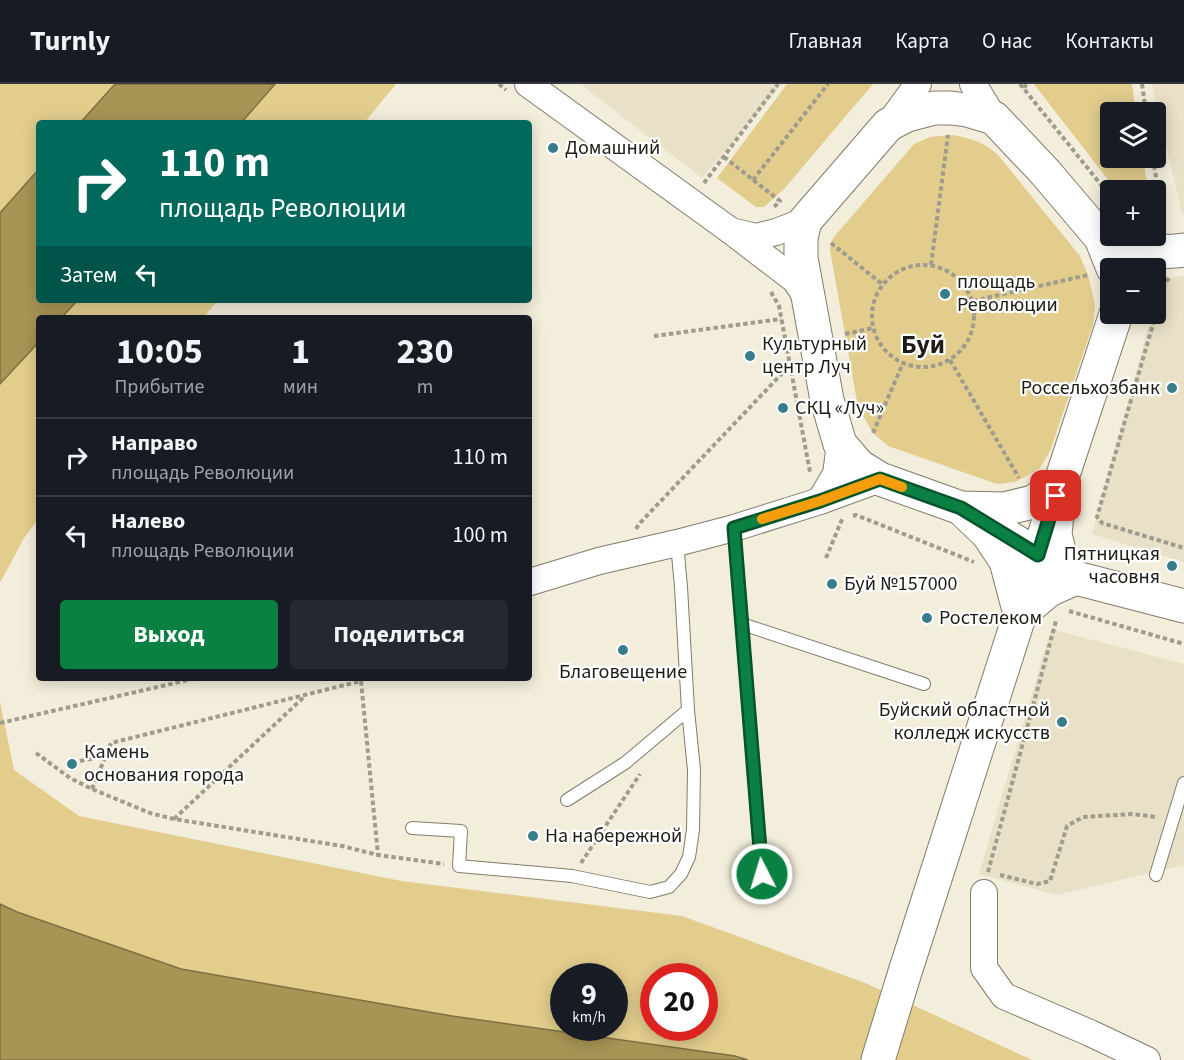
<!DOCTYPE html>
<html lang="ru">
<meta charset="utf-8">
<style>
:root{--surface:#171b24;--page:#242831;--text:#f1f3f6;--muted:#9ea1a6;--line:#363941;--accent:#0b8043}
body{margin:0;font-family:"Source Sans 3",sans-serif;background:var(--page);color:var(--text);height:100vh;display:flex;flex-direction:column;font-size:22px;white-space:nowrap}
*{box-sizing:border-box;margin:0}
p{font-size:20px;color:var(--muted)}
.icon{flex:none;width:33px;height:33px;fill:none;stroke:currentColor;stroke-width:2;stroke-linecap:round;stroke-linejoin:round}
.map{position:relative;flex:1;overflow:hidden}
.sheet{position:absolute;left:36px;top:231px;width:496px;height:366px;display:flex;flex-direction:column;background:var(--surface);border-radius:6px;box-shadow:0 3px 15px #0003}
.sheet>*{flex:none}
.guide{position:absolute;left:36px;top:36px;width:496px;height:183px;border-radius:6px;box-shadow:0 3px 15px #0003;background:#00695c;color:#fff;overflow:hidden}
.buttons{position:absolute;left:1100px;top:18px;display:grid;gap:12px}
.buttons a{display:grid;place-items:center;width:66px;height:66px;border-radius:6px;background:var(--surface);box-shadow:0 3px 15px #0003;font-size:30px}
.speed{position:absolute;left:550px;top:879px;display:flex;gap:12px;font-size:30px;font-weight:700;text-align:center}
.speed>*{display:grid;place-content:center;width:78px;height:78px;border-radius:50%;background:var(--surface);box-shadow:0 3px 15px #0003;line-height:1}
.speed small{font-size:15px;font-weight:400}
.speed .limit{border:9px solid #d22;background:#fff;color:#111}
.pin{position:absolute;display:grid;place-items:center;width:51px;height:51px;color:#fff;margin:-26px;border-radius:12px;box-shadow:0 3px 9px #0006}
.me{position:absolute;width:66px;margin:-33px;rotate:355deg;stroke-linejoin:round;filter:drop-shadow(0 0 4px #0008)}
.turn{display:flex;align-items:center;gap:21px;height:126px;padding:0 24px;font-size:27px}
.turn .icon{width:78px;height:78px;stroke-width:2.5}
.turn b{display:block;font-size:42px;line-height:51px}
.then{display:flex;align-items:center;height:57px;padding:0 24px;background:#0003;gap:12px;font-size:22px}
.eta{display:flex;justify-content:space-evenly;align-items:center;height:102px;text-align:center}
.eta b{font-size:36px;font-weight:700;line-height:42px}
.cta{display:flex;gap:12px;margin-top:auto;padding:12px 24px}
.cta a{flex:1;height:69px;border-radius:6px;background:var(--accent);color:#fff;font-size:24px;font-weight:700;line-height:69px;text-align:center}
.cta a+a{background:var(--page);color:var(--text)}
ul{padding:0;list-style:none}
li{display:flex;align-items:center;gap:18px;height:78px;padding:0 24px;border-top:2px solid var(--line)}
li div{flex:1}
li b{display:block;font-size:22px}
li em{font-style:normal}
header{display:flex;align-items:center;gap:36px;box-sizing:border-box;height:84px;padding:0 30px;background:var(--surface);border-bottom:2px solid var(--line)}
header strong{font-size:28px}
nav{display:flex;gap:33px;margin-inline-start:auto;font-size:21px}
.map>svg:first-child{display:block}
.built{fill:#e8e0c7}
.green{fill:#e2cd8d;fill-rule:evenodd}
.water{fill:#a89455;stroke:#7f7042;stroke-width:1.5}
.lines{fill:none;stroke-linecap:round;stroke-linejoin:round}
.service-casing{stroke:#817c6c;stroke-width:14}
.minor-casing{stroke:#817c6c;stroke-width:28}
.secondary-casing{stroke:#817c6c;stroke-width:35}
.primary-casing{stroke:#817c6c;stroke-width:35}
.path{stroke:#9f9b8d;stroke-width:4;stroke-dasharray:4.5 3;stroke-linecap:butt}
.service{stroke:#fff;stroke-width:12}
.minor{stroke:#fff;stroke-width:26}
.secondary{stroke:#fff;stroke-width:33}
.primary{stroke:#fff;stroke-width:33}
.route-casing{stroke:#07532c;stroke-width:15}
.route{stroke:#0b8043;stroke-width:10}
.slow{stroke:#f59e0b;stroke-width:10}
.poi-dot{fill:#397c8c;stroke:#fff;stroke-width:2}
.labels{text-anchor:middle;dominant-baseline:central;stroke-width:4.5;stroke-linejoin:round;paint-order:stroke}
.poi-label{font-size:20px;fill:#1e1c15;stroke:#fff;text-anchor:start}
.district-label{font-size:26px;font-weight:bold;fill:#1e1c15;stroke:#fff}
</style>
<header>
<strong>Turnly</strong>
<nav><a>Главная</a><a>Карта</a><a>О нас</a><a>Контакты</a></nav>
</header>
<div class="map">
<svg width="1184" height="976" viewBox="0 0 1184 976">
<rect width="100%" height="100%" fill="#f3eddb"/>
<g class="built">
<path d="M580 0H782L702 94Z"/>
<path d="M1152 0H1184V130H1182Z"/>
<path d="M1184 192V478L1092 450 1152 230H1155V220L1162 195Z"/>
<path d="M1051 545 1184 580V781L1057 811 979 790Z"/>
</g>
<g class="green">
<path d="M0 0H115L80 39H39V85L0 129Z"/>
<path d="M275 0H396L364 39H242Z"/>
<path d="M787 0H873L784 105 764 123H756L717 94Z"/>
<path d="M1034 0H1132L1136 28H1110V74H1143L1148 106H1116Z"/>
<path d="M953 51C973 55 983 58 998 71L1080 172 1088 191 1095 221 1093 241 1050 367 1040 384 1025 393 1015 398 997 400 888 362 873 349 858 323 830 166 831 159 834 153 914 60 930 53Z"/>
<path d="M78 216H218L203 234H61Z"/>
<path d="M39 258V434L24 454 0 499V300Z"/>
<path d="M0 618 14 686 79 732 401 797 682 832 865 899 1032 976H748L735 972 452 932 181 885 17 828 0 820ZM564 892H615V944H564ZM654 892H705V944H654Z"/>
</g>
<g class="water">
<path d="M115 0H275L241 39H80Z"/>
<path d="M39 85V216H78L61 234H39V258L0 300V129Z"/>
<path d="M0 820 17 828 181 885 452 932 735 972 748 976H0Z"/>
</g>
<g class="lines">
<defs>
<g id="service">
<path d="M734 444 762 790"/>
<path d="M742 540 924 600"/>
<path d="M567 716 625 679 688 626"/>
<path d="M412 744 461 747 459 782 572 792 650 808 669 803 681 790 689 773 693 746 694 686 688 626 681 503 677 459"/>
<path d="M1156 791 1184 699"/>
</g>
<g id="minor">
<path d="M528 0 731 147 795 196 808 215"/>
<path d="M973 0 994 34"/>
<path d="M888 41 918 0"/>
<path d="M731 147 756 153 776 148 805 137"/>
<path d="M820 417 836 390 840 360"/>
<path d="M530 498 599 477 677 459 734 444 820 417 880 395"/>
<path d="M984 809V884L1004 912 1090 949 1147 976"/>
</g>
<g id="secondary">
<path d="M1058 419 1055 451 1062 478 1076 494 1184 522"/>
<path d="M972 431 1061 485"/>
<path d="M1020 530 1049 506 1076 494"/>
</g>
<g id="primary">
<path d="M1101 154C1130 166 1153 170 1184 166"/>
<path d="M1060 400 1033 418 1004 425 961 424 880 395 859 382 840 360 827 316 801 174V154L805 137 888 41 907 31 934 24H951L967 26 994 34 1045 88 1101 154 1113 184"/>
<path d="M961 424 988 450 1006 477 1020 530"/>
<path d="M878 976 905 888 1020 530 1060 400 1116 230"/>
</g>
</defs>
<use href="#service" class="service-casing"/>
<use href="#minor" class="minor-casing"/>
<use href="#secondary" class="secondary-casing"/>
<use href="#primary" class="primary-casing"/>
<g class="path">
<path d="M499 0 506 6"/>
<path d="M1020 0 1110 112"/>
<path d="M1142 0 1146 28"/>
<path d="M1023 3 1030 0"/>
<path d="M724 73 780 117 774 123"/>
<path d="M1153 74 1163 139"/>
<path d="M753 96 828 0"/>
<path d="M704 99 778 0"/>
<path d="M831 159 882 200"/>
<circle cx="923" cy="232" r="51"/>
<path d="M931 181 948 51"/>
<path d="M1169 194 1165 199 1097 433 1102 439 1184 464"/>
<path d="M771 208 779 222 810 388"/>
<path d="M973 217 1088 191"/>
<path d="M845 250 873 244"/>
<path d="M654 252 781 235"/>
<path d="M950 276 1019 394"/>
<path d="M873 349 903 279"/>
<path d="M853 432 856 431 974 478"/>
<path d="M636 445 639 440 790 281"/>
<path d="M826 474 843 433"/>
<path d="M1069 527 1184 560"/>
<path d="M0 639 197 594"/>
<path d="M36 669 70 694 92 705 150 729 174 735 342 762 378 771 444 780"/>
<path d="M80 677 106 672"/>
<path d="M92 705 111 659 361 597 378 771"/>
<path d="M174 735 305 612"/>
<path d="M581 779 640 690"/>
<path d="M988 788 1056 537"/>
<path d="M1000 791 1037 800 1050 797 1067 742 1083 733 1132 730 1157 733"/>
</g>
<use href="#service" class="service"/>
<use href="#minor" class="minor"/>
<use href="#secondary" class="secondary"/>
<use href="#primary" class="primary"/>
</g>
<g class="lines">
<defs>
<path id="route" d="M762 790 734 444 820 417 880 395 961 424 1038 471 1056 412"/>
</defs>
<use href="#route" class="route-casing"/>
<use href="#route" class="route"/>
<path class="slow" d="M762 435 820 417 880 395 902 403"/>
</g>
<g class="poi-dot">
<circle cx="553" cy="64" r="6"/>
<circle cx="945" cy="210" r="6"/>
<circle cx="750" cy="272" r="6"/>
<circle cx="1172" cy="304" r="6"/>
<circle cx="783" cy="324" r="6"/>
<circle cx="1172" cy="482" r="6"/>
<circle cx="832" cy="500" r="6"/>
<circle cx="927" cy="534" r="6"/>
<circle cx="623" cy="566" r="6"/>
<circle cx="1062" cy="638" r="6"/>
<circle cx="72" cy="680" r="6"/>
<circle cx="533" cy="752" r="6"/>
</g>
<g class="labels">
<g class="poi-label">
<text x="565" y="64">Домашний</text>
<text x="957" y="198">площадь<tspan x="957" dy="23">Революции</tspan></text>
<text x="762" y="260">Культурный<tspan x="762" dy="23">центр Луч</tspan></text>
<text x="1160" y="304" text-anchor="end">Россельхозбанк</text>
<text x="795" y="324">СКЦ «Луч»</text>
<text x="1160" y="470" text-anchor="end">Пятницкая<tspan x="1160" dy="23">часовня</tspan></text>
<text x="844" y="500">Буй №157000</text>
<text x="939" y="534">Ростелеком</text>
<text x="623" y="588" text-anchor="middle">Благовещение</text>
<text x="1050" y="626" text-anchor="end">Буйский областной<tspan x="1050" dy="23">колледж искусств</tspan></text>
<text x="84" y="668">Камень<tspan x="84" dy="23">основания города</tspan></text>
<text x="545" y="752">На набережной</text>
</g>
<g class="district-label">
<text x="923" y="260">Буй</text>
</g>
</g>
</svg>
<div class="buttons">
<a><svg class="icon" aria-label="layers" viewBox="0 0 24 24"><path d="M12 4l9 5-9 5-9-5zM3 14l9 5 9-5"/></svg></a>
<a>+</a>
<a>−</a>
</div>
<div class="speed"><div>9<small>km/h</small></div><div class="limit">20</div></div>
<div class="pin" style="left:1056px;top:412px;background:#d93025"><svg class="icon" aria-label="arrive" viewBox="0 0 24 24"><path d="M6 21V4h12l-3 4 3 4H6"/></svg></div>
<svg class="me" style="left:762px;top:790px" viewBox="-20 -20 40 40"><circle r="17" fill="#0b8043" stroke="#fff" stroke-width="3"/><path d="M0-11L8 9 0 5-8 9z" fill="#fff"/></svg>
<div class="guide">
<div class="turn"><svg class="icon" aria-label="right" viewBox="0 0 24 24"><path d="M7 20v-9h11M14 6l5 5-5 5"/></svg><div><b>110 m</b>площадь Революции</div></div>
<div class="then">Затем<svg class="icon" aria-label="left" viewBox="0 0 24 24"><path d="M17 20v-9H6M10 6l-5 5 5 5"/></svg></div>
</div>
<section class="sheet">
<div class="eta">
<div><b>10:05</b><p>Прибытие</p></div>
<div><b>1</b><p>мин</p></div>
<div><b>230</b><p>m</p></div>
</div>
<ul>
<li><svg class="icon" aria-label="right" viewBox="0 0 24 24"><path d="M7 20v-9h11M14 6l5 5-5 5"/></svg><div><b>Направо</b><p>площадь Революции</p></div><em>110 m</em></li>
<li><svg class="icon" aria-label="left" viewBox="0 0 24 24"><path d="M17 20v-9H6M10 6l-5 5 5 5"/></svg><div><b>Налево</b><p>площадь Революции</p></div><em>100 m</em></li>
</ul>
<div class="cta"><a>Выход</a><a>Поделиться</a></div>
</section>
</div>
